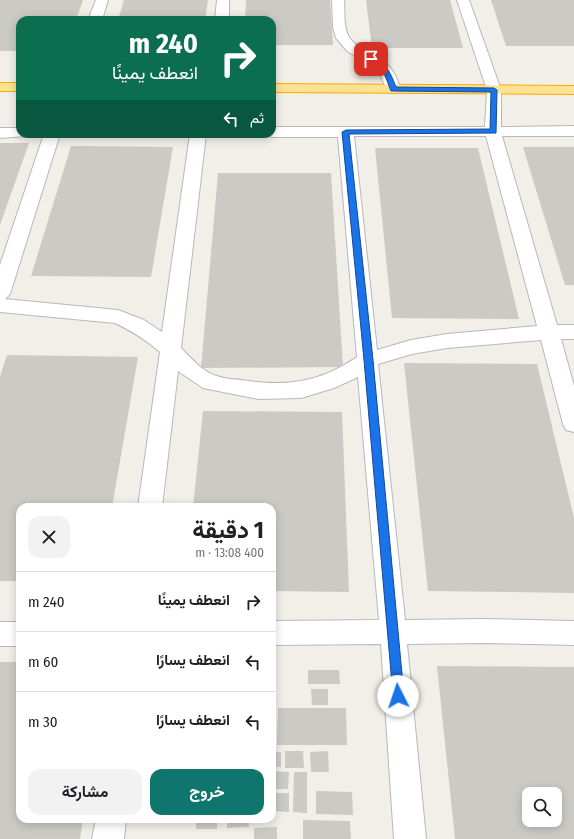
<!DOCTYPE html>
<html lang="ar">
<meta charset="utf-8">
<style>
:root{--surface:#fff;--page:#f2f2f2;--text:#202124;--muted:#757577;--line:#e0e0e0;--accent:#0f766e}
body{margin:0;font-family:"Fira Sans Condensed",Vazirmatn,sans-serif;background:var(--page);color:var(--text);direction:rtl;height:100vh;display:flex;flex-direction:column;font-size:15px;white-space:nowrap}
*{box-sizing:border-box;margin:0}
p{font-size:13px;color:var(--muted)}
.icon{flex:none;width:22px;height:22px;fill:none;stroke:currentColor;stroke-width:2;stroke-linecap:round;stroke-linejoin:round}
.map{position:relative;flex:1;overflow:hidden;direction:ltr}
.details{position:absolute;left:16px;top:503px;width:260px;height:320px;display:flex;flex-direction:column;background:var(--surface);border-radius:12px;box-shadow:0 2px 10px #0003;direction:rtl}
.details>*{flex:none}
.guide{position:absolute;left:16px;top:16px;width:260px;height:122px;border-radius:12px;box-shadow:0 2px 10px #0003;direction:rtl;background:#0b6e4f;color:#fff;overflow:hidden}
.tools{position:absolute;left:522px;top:787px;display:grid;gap:8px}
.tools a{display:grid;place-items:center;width:40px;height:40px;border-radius:8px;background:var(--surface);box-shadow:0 2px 10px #0003;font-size:20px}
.pin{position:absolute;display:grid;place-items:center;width:34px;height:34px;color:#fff;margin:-17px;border-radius:8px;box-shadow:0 2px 6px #0006}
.me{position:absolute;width:44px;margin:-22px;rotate:356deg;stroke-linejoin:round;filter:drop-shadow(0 0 3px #0008)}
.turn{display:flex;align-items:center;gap:14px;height:84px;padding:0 12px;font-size:18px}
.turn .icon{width:52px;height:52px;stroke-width:2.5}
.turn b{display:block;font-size:28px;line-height:34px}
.then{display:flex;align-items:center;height:38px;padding:0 12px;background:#0003;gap:8px;font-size:15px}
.round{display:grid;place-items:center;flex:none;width:42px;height:42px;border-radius:12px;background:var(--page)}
.summary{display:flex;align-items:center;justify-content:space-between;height:68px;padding:0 12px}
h1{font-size:24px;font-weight:700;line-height:30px}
.action{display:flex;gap:8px;margin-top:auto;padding:8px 12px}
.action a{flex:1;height:46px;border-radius:12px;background:var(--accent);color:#fff;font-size:16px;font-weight:700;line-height:46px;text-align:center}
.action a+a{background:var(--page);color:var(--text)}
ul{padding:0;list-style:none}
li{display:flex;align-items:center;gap:12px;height:60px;padding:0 12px;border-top:1px solid var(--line)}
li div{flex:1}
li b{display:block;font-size:15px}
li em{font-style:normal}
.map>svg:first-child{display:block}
.building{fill:#cccac5;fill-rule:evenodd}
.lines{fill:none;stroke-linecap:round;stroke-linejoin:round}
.minor-casing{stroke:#b5b8bc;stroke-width:2}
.highway-casing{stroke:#f9ab00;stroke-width:2}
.minor{fill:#fff;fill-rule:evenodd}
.highway{fill:#fde293;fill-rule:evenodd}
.route{fill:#1a73e8;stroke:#114b97}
</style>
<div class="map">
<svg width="574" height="839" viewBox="0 0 574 839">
<rect width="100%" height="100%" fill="#f1efe8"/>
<g class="building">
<path d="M0 0H83L76 20H20V51H0Z"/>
<path d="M124 0H208L205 20H118Z"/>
<path d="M246 0H330L333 45H272V20H245Z"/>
<path d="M366 0H450L463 48H372Z"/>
<path d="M491 0H574V46H506Z"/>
<path d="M0 143H29L0 225Z"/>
<path d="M71 146 173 147 151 277 31 276Z"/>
<path d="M523 147H574V285H565Z"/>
<path d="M375 148H478L519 319 392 318Z"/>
<path d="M218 173H331L343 367 201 368Z"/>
<path d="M7 355 138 357 112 507H20V581H0V377Z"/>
<path d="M404 363 537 364 574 518V593L428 591Z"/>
<path d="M203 411 342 412 349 592 272 591V507H193Z"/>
<path d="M0 662H20V819H83L80 839H0Z"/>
<path d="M437 666 574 667V839H455ZM529 794H555V820H529Z"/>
<path d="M308 670H339L340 684H308Z"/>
<path d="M311 689H328V705H312Z"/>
<path d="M278 708H346L347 745H277Z"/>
<path d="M285 751H303L304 768H285Z"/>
<path d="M328 751 329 772H311L310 752Z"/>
<rect x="272" y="752" width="9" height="15"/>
<path d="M272 771 289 772 288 789H272Z"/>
<path d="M294 772H307V813L293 812Z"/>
<path d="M316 791 352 792 353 815 316 814Z"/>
<path d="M272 793H289V812L272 811Z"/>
<rect x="196" y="819" width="21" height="10"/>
<path d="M227 819H249V827L227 828Z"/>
<path d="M303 820 350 821 351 839H303Z"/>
<path d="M277 827V839H254V828Z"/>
</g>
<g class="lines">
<defs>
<g id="minor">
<path d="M96 0H108L102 20H88Z"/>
<path d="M217 0H229V20H215Z"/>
<path d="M332 0H344C345 12 343 27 349 37 352 42 357 45 361 48 381 60 394 63 400 89L398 92 393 93 388 92 378 70 347 51 336 38 333 27Z"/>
<path d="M457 0H469L501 90V127L574 126V136H502L557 325H574V339H561L574 386V432L566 430 563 424 541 340 447 348 412 354 378 364 405 620 485 619 574 621V645L485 643 407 644 426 839H394L381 644 272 645V621L379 620 358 377 334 388 301 398 259 399 203 388 178 371 162 507H138L160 352C146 340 132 331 115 323L0 312V265L44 134H60L10 294 5 299 118 310 144 320 162 332 190 134H206L181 348C190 357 204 373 217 376 224 379 233 379 241 380 285 387 319 383 357 357L338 137H272L265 134H272V127H485L487 90ZM354 136H486L537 326 447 334 411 340 377 350Z"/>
<path d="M0 128H20V134H27L26 136 0 138Z"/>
<rect x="0" y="622" width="20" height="24"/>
<path d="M96 819H126L124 839H92Z"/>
</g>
<g id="highway">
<rect x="0" y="83" width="20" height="8"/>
<path d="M272 84 574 86V94L272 92Z"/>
</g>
</defs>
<use href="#minor" class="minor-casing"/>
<use href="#highway" class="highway-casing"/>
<use href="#minor" class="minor"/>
<use href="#highway" class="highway"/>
</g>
<path class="route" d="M369 58C384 57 392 76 396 87L494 88 497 90 496 133 349 134 373 360 404 696 402 699 398 701 394 699 393 696 364 360 342 132 346 130 490 129 491 92 391 91C384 74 386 71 369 60Z"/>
</svg>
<div class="tools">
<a><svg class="icon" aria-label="search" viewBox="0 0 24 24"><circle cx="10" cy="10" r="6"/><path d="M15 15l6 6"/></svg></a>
</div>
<div class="pin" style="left:371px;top:59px;background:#d93025"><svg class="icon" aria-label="arrive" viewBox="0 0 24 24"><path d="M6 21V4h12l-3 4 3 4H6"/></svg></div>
<svg class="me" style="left:398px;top:696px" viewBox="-20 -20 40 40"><circle r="19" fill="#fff"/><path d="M0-13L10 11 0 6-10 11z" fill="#1a73e8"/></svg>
<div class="guide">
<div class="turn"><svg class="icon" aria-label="right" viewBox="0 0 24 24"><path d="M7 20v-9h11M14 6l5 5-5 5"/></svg><div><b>240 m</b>انعطف يمينًا</div></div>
<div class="then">ثم<svg class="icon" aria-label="left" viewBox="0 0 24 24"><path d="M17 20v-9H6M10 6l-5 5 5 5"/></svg></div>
</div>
<section class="details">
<div class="summary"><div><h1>1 دقيقة</h1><p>400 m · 13:08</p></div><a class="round"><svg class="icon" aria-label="close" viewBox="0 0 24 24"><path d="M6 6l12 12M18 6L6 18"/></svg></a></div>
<ul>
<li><svg class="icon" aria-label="right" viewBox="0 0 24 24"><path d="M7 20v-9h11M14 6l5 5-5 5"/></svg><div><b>انعطف يمينًا</b></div><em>240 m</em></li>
<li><svg class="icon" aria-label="left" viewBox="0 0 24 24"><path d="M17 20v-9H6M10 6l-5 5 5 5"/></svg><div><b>انعطف يسارًا</b></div><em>60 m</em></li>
<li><svg class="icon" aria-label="left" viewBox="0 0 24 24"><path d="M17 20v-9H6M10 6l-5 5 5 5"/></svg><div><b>انعطف يسارًا</b></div><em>30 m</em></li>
</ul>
<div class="action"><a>خروج</a><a>مشاركة</a></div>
</section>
</div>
